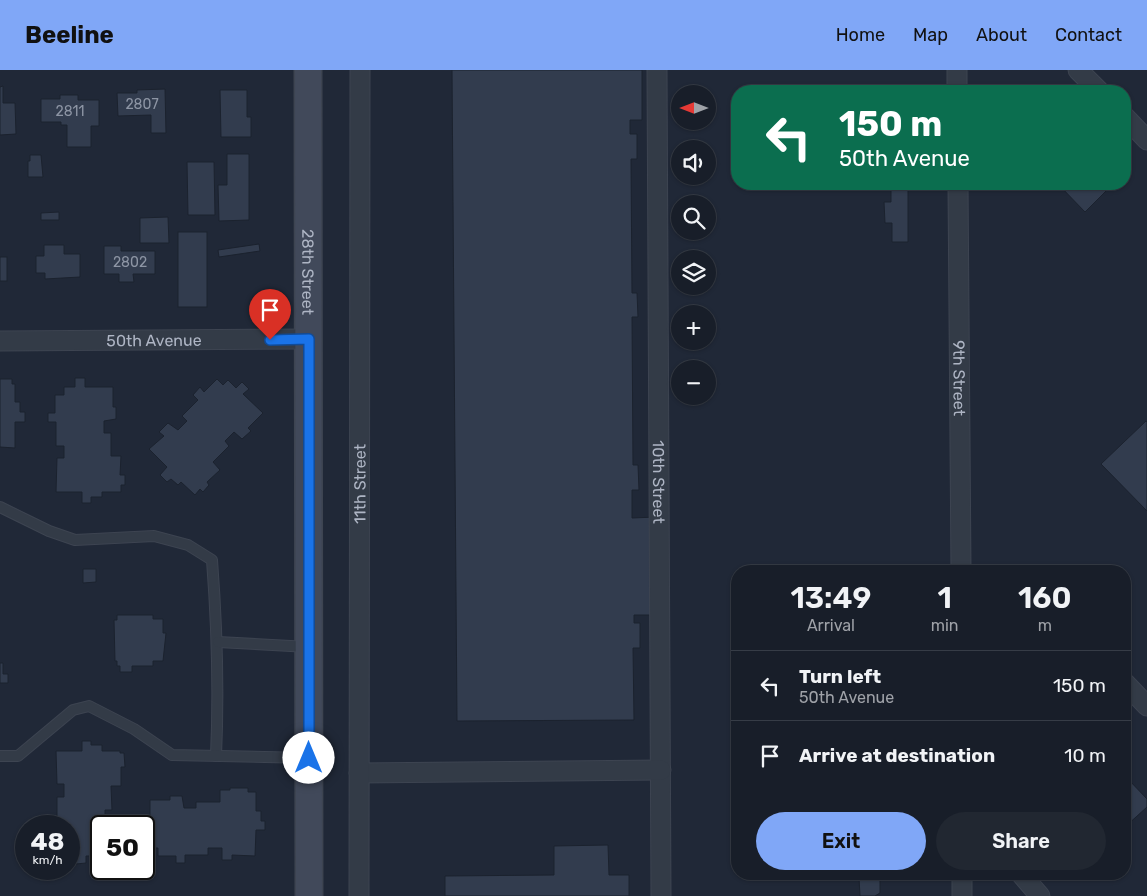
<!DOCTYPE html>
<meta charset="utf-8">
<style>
:root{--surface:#181e29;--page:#212731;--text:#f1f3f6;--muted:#9fa2a8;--line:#363c46;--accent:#80a7f7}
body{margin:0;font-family:Rubik,sans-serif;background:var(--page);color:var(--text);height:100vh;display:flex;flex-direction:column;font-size:19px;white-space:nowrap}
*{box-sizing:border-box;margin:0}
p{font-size:16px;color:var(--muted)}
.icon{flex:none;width:28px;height:28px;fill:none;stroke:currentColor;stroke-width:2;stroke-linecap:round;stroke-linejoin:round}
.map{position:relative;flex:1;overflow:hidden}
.details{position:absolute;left:731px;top:495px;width:400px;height:315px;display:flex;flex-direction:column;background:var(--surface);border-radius:20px;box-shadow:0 1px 4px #0004,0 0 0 1px var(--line)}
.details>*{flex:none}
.guide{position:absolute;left:731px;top:15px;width:400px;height:105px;border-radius:20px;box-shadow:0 1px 4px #0004,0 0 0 1px var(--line);background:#0b6e4f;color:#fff;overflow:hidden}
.needle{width:32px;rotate:270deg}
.fabs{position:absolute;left:671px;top:15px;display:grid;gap:10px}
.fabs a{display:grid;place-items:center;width:45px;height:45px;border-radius:50%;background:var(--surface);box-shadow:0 1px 4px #0004,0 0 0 1px var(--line);font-size:25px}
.speed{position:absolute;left:15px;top:745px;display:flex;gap:10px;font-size:25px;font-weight:700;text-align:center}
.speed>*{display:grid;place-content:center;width:65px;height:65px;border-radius:50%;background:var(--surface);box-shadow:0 1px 4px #0004,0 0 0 1px var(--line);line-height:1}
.speed small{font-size:12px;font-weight:400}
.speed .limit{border:2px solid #111;border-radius:8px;background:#fff;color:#111}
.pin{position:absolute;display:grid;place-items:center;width:42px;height:42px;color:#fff;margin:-51px -21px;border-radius:50% 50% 50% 0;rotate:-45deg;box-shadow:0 0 5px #0007}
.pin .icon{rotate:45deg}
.me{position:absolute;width:55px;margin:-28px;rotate:0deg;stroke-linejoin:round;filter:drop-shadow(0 0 4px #0008)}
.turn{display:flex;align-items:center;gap:18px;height:105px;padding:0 25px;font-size:22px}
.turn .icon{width:65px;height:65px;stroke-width:2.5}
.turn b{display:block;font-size:35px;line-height:42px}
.eta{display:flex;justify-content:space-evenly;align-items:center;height:85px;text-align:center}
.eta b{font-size:30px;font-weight:600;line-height:35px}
.action{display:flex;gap:10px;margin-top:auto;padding:10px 25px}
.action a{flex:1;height:58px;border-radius:30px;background:var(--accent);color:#111;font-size:20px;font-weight:600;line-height:58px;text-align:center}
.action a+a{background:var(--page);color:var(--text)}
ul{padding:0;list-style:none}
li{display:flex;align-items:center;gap:15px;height:70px;padding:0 25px;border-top:1px solid var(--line)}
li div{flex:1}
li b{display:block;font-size:19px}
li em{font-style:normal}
header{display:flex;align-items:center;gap:30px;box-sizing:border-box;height:70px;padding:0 25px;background:var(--accent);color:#111}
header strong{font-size:24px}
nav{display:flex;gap:28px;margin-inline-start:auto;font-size:18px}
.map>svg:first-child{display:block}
.building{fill:#323c4e;stroke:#1b222e}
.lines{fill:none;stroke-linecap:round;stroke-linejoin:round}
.service-casing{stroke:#3d4451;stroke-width:12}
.minor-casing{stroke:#3d4451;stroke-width:21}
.secondary-casing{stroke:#3d4451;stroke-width:29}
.service{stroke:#333b47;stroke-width:10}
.minor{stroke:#333b47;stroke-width:19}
.secondary{stroke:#41495a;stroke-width:26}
.route-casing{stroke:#114b97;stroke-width:12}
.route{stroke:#1a73e8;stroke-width:9}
.labels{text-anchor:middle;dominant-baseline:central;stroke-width:5;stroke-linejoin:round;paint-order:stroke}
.number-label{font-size:14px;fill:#8d95a4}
.street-label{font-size:16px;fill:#aeb5c4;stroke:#19202c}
</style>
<header>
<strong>Beeline</strong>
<nav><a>Home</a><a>Map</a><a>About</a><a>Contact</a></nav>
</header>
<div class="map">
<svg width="1147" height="826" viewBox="0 0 1147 826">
<rect width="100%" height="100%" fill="#202837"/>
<g class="building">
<path d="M452 0H642V50H630V64H637V89H631L632 223H637L638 247H632L633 395H638L639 420H632V448L656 447 657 545H634V553H640V578H633L634 650 457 651Z"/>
<path d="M3 16V33H15L16 64 0 65V17Z"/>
<path d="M165 19 166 63H151V45L118 46 117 23H137V20Z"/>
<path d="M220 20H247V47H251V67H221Z"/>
<path d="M60 25H78V30H99V56H91V77H67V55H61V52H41V29H60Z"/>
<path d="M227 84H249V150L219 151 218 115H227Z"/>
<path d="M30 85H41L43 107H28V91H30Z"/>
<path d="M187 92H214L215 145H188Z"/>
<path d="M1058 114H1106L1110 117 1085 142Z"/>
<path d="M891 119H908V172H892V153H885L884 132H891Z"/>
<path d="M59 142V150H41V143Z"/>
<path d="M168 147 169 173H140V148Z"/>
<rect x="178" y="162" width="29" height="75"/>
<path d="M259 174 260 181 219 187 218 180Z"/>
<path d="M44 175H64V184H80V207L45 209V203H36V186H44Z"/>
<path d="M104 176H121V181H155V204H133L134 212H119V204H104Z"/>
<rect x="0" y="187" width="7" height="24"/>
<path d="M75 308H85V317H113V337H116V349L104 351V363H111V386H121L120 405H125V415H121V422H102V427H91V433H82V422H56L57 388H64V376H56V352H48V343H55V325H64V317H75Z"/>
<path d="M0 309H12V314H15V332H20V342H25V352H15V378L0 377Z"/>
<path d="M217 309 223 315 228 310 236 318 242 312 249 319 243 324 263 343 248 358 251 361 242 369 234 362 225 371 229 376 213 392 220 400 207 412 209 415 203 422 200 419 195 425 181 412 178 415 171 409 167 412 160 405 167 397 149 379 164 366 159 362 168 353 178 360 187 351 182 346 198 330 193 325 200 317 204 322Z"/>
<path d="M1146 351 1147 352V441L1101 394Z"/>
<path d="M83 499H96V512L83 513Z"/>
<path d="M117 545H153V549H163V563H166L163 591H153V596H132V602H120V596H117V591H115L114 550H117Z"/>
<path d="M0 593H3V604H8V613H0Z"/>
<path d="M82 671H91V675H102V681H120V683H124L125 697H121V716H111L112 740H105V751H111V753H116V756H101V786H86V793L76 794V785H69V756H49V750H57V727H64V714H57L56 681H82Z"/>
<path d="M1128 709 1147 729V737L1125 757V712Z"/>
<path d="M230 718H248V722H256V741H261V751H265V760H256L255 786 232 785V790H222V778H208V785H185V793H176V786H158V778H150V730H170V726H182L184 738H196V732H220V720H230Z"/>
<path d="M608 775 609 805H629V826H445V806L554 805V776Z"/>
<path d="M873 807 876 808 880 811V823L875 826H860L859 808Z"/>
</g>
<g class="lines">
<defs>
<g id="service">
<path d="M0 437 49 461 75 470 154 466 188 475 212 490C217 556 219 620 216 686"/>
<path d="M218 572 309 577"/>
<path d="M0 686H18L73 640 89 636 134 659 172 685 308 688"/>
</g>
<g id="minor">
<path id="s1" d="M657 0 661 826"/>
<path d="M957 0V21"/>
<path d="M1078 0 1099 21"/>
<path d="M1125 47 1147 70"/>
<path id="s2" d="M958 114 961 501"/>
<path id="s3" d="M0 271 309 269"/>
<path d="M1125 613 1147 636"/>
<path d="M359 703 661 700"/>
<path d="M962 804V826"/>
<path d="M1021 804 1040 826"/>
<path id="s4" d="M359 826 360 0"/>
</g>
<g id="secondary">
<path id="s5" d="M308 0 309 826"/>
</g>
</defs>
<use href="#service" class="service-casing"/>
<use href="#minor" class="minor-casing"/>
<use href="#secondary" class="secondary-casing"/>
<use href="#service" class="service"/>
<use href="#minor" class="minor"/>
<use href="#secondary" class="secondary"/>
</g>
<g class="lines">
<defs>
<path id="route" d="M270 270 309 269V688"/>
</defs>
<use href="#route" class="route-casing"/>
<use href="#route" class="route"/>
</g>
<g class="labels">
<g class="number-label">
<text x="142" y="34">2807</text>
<text x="70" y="41">2811</text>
<text x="130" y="192">2802</text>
</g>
<g class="street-label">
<text stroke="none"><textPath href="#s5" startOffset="202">28th Street</textPath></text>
<text stroke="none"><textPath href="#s3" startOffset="154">50th Avenue</textPath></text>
<text stroke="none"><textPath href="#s2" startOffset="194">9th Street</textPath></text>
<text stroke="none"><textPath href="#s4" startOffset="412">11th Street</textPath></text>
<text stroke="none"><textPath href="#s1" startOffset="412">10th Street</textPath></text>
</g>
</g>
</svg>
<div class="fabs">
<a><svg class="needle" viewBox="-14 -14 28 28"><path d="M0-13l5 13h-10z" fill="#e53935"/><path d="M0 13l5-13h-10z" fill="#9fa2a8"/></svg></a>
<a><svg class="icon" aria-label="sound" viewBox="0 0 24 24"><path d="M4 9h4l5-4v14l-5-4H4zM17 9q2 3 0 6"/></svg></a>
<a><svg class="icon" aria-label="search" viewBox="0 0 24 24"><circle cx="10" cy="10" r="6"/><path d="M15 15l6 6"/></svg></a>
<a><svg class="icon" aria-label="layers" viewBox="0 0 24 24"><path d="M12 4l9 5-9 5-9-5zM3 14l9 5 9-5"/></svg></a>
<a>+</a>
<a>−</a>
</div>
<div class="speed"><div>48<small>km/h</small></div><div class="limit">50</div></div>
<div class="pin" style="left:270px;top:270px;background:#d93025"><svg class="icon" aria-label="arrive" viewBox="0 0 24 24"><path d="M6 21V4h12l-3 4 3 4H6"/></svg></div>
<svg class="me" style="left:309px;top:688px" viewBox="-20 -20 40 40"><circle r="19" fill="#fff"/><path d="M0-13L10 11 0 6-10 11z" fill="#1a73e8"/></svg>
<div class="guide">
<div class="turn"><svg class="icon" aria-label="left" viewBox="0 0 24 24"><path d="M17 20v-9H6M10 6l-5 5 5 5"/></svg><div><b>150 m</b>50th Avenue</div></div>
</div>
<section class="details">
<div class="eta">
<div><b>13:49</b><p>Arrival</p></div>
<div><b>1</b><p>min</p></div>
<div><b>160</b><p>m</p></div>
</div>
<ul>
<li><svg class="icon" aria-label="left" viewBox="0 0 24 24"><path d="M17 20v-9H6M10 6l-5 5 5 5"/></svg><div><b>Turn left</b><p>50th Avenue</p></div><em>150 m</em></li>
<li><svg class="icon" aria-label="arrive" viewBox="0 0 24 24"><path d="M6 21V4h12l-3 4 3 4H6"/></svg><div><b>Arrive at destination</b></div><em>10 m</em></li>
</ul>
<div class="action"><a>Exit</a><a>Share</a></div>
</section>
</div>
